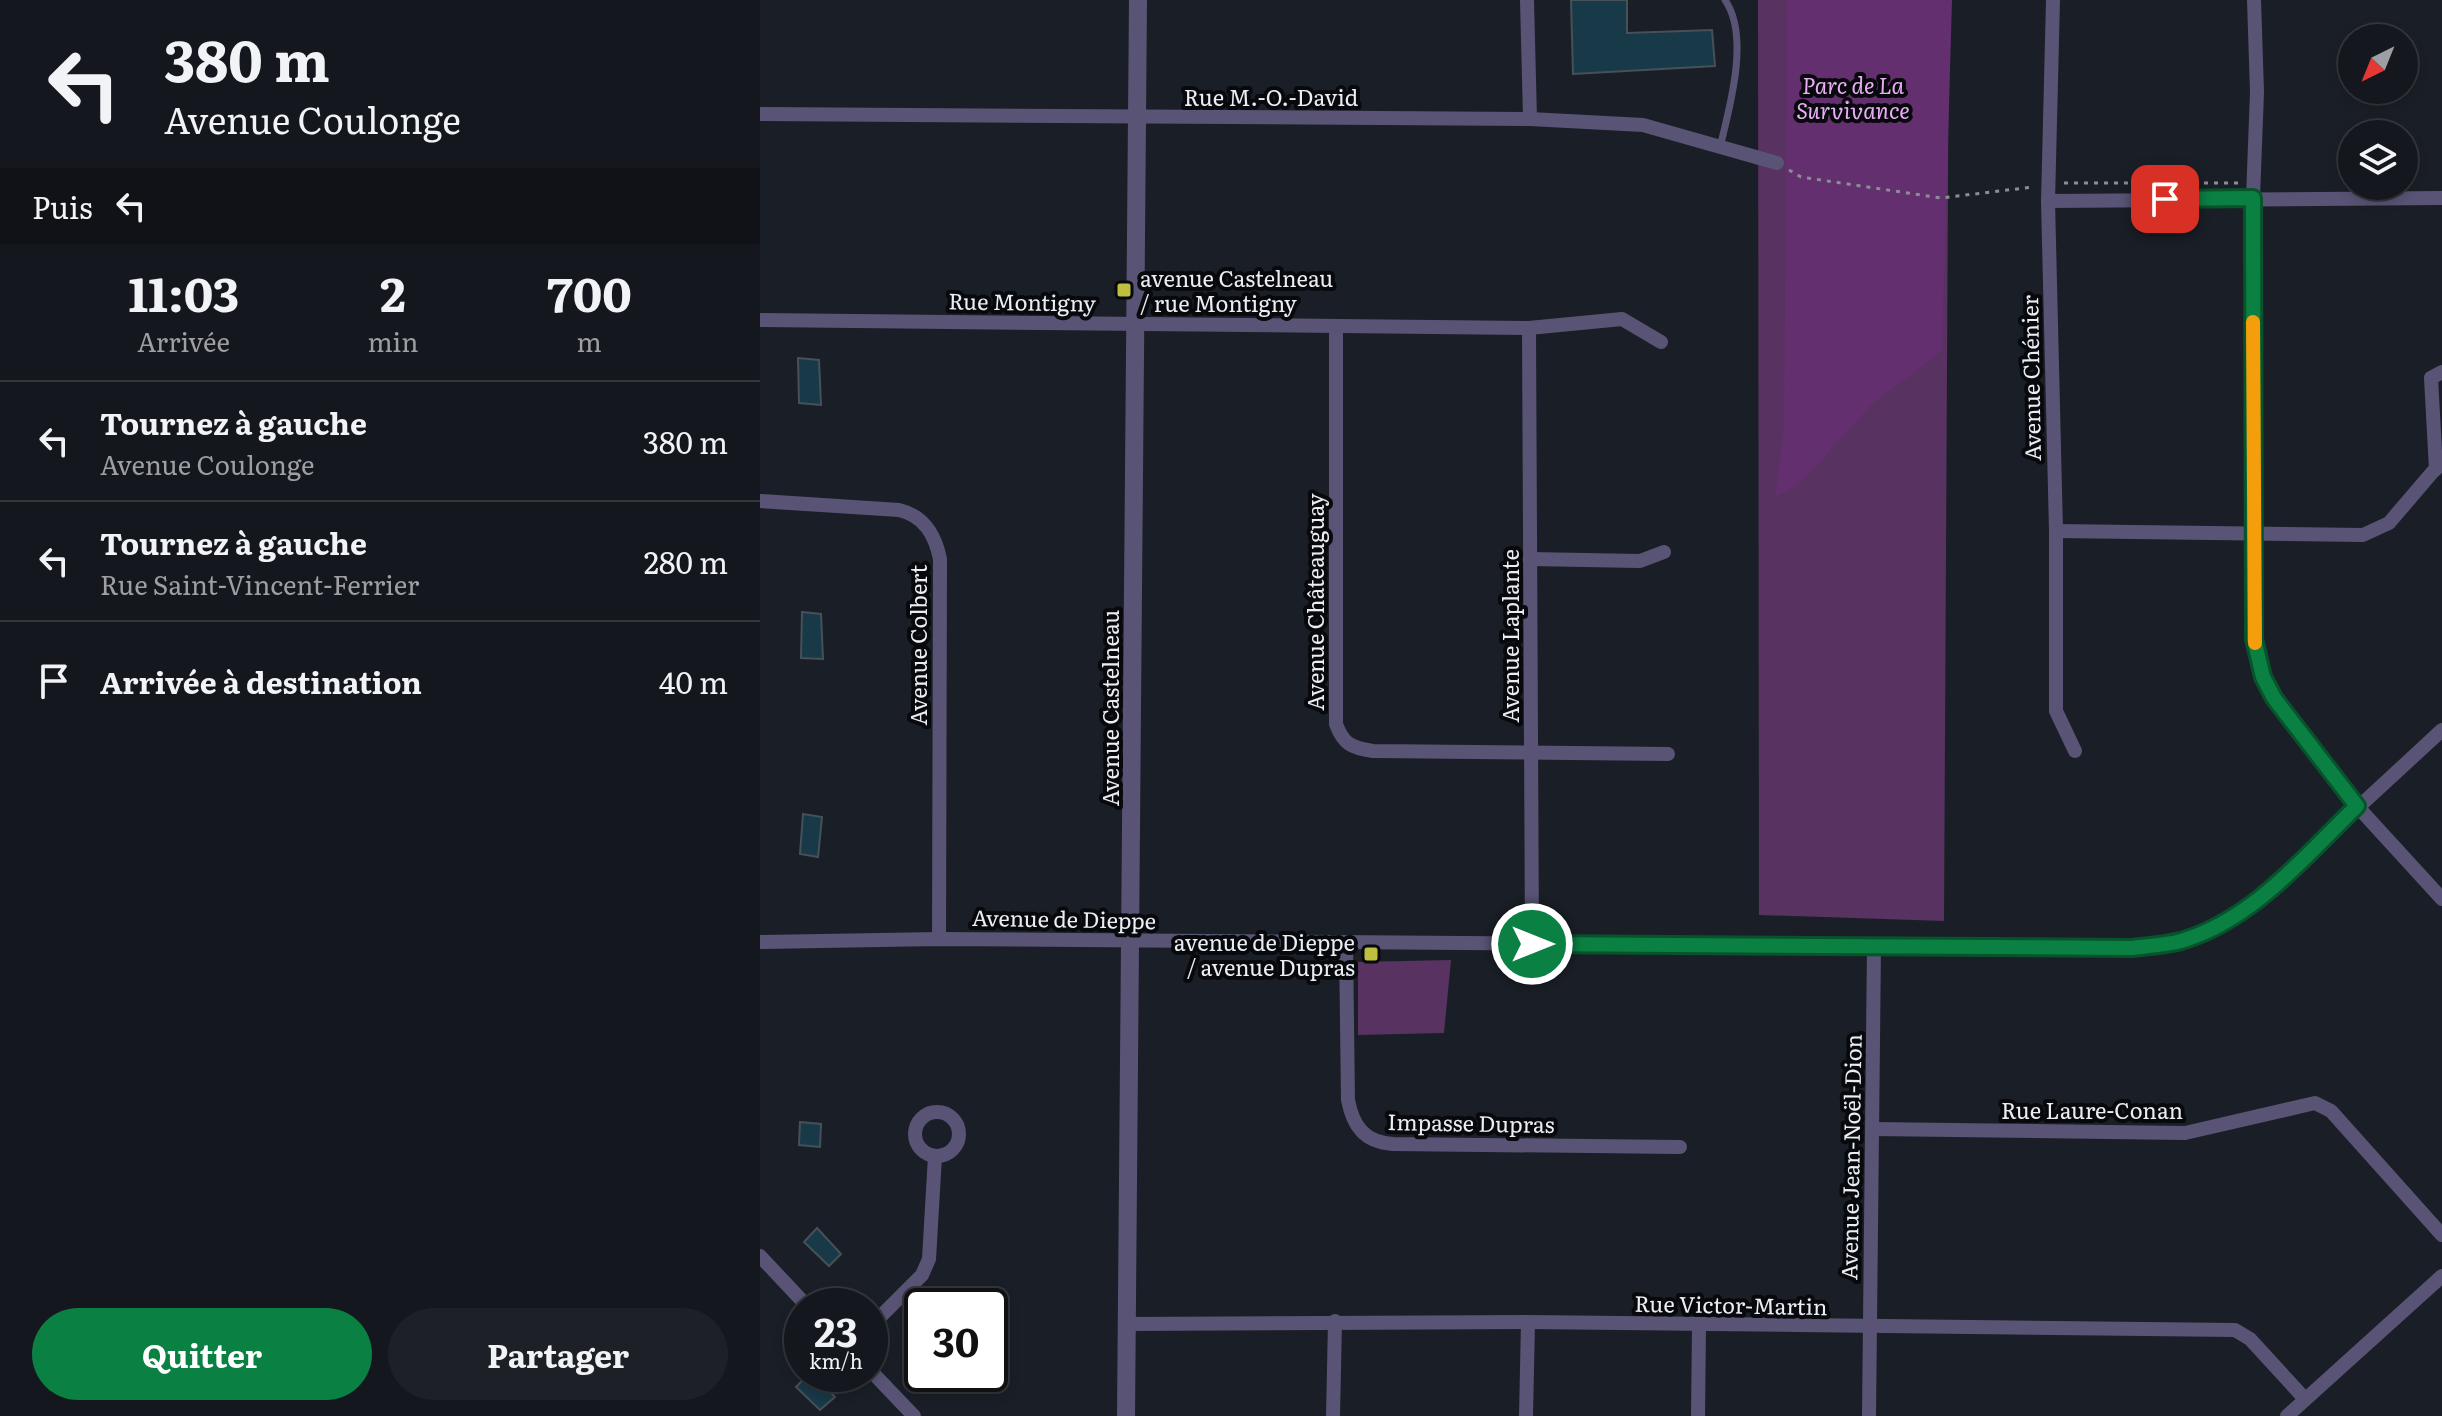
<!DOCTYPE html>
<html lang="fr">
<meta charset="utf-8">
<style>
:root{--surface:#14171d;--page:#1d2026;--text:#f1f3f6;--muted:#9d9fa4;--line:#33363b;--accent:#0b8043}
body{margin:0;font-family:Literata,serif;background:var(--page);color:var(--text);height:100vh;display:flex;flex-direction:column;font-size:30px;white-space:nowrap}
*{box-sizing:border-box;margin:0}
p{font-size:26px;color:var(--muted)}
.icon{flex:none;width:44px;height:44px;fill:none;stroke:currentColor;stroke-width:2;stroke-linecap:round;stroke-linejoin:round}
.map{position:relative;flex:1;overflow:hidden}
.panel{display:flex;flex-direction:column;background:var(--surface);width:760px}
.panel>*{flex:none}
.guide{background:#14171d;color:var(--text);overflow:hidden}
.needle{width:52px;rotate:223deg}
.controls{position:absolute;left:1578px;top:24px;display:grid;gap:16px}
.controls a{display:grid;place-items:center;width:80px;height:80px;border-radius:50%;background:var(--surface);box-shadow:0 4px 12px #0003,0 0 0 2px var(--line);font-size:40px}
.speed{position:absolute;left:24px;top:1288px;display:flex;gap:16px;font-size:40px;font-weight:700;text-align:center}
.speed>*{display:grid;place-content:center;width:104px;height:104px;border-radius:50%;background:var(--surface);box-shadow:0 4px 12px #0003,0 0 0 2px var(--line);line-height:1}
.speed small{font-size:20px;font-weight:400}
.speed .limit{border:4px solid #111;border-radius:12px;background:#fff;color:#111}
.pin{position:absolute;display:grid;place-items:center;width:68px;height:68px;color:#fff;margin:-34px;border-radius:16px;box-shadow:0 4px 12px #0006}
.me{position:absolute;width:88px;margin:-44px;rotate:90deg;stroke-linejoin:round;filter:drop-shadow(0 0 6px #0008)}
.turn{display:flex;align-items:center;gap:28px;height:168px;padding:0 32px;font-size:36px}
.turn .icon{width:104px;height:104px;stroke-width:2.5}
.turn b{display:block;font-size:56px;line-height:68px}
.then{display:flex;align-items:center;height:76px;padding:0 32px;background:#0003;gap:16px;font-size:30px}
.eta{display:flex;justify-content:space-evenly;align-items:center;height:136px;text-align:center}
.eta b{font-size:48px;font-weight:700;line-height:56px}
.cta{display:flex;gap:16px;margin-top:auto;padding:16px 32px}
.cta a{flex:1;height:92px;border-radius:48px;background:var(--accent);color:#fff;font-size:32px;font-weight:700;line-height:92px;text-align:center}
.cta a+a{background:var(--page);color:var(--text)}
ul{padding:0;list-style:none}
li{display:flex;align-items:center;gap:24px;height:120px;padding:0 32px;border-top:2px solid var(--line)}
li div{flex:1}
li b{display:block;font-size:30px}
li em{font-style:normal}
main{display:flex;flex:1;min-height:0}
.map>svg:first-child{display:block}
.green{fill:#583260}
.forest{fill:#632f6e}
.building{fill:#183948;stroke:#465157;stroke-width:2}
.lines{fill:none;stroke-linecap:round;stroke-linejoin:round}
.path{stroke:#8a8e95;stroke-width:3;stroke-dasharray:4 6;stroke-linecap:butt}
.service{stroke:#595475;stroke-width:7}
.minor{stroke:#595475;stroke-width:14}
.tertiary{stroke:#595475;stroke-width:18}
.route-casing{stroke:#07532c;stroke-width:20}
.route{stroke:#0b8043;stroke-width:14}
.slow{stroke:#f59e0b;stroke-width:14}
.poi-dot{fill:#c0be41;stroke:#07090c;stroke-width:3}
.labels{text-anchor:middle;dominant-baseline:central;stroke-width:8;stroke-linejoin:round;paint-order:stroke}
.park-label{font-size:22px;font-style:italic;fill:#eaaef7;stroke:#07090c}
.street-label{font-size:22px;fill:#eaedf3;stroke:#07090c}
.poi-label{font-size:22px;fill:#eaedf3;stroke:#07090c;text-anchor:start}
</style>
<main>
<section class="panel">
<div class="guide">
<div class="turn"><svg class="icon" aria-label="left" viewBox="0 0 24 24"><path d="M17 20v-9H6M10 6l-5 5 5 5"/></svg><div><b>380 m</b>Avenue Coulonge</div></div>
<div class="then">Puis<svg class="icon" aria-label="left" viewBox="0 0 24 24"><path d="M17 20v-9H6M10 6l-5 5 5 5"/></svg></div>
</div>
<div class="eta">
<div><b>11:03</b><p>Arrivée</p></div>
<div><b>2</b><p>min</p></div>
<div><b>700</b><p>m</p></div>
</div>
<ul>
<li><svg class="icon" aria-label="left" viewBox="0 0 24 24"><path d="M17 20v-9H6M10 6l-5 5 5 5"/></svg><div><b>Tournez à gauche</b><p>Avenue Coulonge</p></div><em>380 m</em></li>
<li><svg class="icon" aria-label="left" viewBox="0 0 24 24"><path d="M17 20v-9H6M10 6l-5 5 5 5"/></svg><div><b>Tournez à gauche</b><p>Rue Saint-Vincent-Ferrier</p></div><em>280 m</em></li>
<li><svg class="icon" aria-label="arrive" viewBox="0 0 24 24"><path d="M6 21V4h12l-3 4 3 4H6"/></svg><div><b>Arrivée à destination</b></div><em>40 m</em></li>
</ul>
<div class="cta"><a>Quitter</a><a>Partager</a></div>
</section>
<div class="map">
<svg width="1682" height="1416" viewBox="0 0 1682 1416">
<rect width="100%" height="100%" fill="#1a1f27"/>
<g class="green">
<path d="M998 0H1189L1184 921 999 915Z"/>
<path d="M691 960 684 1033 598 1035V962Z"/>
</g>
<path class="forest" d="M1027 0H1192L1182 351 1111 405 1041 483 1015 497 1024 426Z"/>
<g class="building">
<path d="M811 0H867V33L952 30 955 66 813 74Z"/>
<path d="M38 358 59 360 61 405 39 403Z"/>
<path d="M42 612 61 614 63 659 41 658Z"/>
<path d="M43 814 62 817 58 857 40 854Z"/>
<path d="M40 1122 61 1124 60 1147 39 1145Z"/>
<path d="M57 1228 81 1254 69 1266 44 1242Z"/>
<path d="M48 1374H54L75 1397 60 1410 36 1387Z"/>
</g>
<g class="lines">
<g class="path">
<path d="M1029 170 1041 177 1181 198 1273 187"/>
<path d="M1304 183H1480"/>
</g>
<path class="service" d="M960 147C970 106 990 36 965 0"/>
<g class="minor">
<path d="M767 0 770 119"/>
<path d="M1293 0 1288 201 1296 531V711L1315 751"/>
<path d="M1494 0 1497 92 1493 198V615L1498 659 1514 698 1597 806 1682 899"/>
<path d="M0 114 770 119 883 125 1017 163"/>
<path d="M1288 201 1682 198"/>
<path d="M0 320 769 328 862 319 901 342"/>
<path d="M576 326V724C583 744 592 748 613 751L908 754"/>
<path d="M769 328 772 944"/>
<path d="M1676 469 1671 378 1682 372"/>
<path d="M0 501 139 510C164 516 175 534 180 559L179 939"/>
<path d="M1296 531 1603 535 1629 523 1682 461"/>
<path d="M770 559 880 561 904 552"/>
<path d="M0 942 179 939 1372 948 1420 941 1460 925 1499 899 1682 730"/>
<path d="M586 943 588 1100C593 1126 604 1142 633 1144L920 1147"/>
<circle cx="177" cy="1134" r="22"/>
<path d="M1113 1129 1425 1133 1555 1103 1571 1111 1682 1235"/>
<path d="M0 1256 47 1306"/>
<path d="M366 1324 768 1322 1475 1330 1490 1339 1545 1399"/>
<path d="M110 1327 162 1275 169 1259 175 1156"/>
<path d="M110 1370 154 1416"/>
<path d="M573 1416 575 1321"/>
<path d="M766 1416 768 1322"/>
<path d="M938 1416 939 1325"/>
<path d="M1109 1416 1114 946"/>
<path d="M1527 1416 1682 1276"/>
</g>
<path class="tertiary" d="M366 1416 378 0"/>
</g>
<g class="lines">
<defs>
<path id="route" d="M772 944 1372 948C1388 946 1406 945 1421 941 1493 920 1545 856 1597 806L1514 698 1503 677 1494 639 1493 198 1405 199"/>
</defs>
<use href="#route" class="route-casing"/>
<use href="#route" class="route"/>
<path class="slow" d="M1493 322 1495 643"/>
</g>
<g class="poi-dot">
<rect x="356" y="282" width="16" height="16" rx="4"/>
<rect x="603" y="946" width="16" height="16" rx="4"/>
</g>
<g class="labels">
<g class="park-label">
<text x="1093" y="84">Parc de La<tspan x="1093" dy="25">Survivance</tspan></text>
</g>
<g class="street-label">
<text x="511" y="96">Rue M.-O.-David</text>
<text transform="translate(262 301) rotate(1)">Rue Montigny</text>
<text transform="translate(1270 378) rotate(-91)">Avenue Chénier</text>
<text transform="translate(554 602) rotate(-90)">Avenue Châteauguay</text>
<text transform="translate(749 636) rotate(-90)">Avenue Laplante</text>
<text transform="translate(157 645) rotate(-90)">Avenue Colbert</text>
<text transform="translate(349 708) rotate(-90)">Avenue Castelneau</text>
<text transform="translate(304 918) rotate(1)">Avenue de Dieppe</text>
<text x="1332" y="1109">Rue Laure-Conan</text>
<text transform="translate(711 1122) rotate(1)">Impasse Dupras</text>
<text transform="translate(1090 1157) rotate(-89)">Avenue Jean-Noël-Dion</text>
<text transform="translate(971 1304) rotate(1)">Rue Victor-Martin</text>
</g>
<g class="poi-label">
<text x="380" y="277">avenue Castelneau<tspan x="380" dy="25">/ rue Montigny</tspan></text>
<text x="595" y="941" text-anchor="end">avenue de Dieppe<tspan x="595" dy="25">/ avenue Dupras</tspan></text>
</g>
</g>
</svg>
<div class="controls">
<a><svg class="needle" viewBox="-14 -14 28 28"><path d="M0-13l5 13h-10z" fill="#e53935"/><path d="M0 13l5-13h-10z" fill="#9d9fa4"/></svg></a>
<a><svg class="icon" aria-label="layers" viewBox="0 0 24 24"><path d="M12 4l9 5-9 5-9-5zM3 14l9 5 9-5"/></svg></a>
</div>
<div class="speed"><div>23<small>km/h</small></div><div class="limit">30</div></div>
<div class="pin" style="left:1405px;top:199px;background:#d93025"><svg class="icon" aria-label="arrive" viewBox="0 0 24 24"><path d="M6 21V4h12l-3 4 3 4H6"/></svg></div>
<svg class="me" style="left:772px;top:944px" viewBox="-20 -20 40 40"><circle r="17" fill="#0b8043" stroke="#fff" stroke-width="3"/><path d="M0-11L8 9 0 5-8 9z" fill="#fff"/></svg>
</div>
</main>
